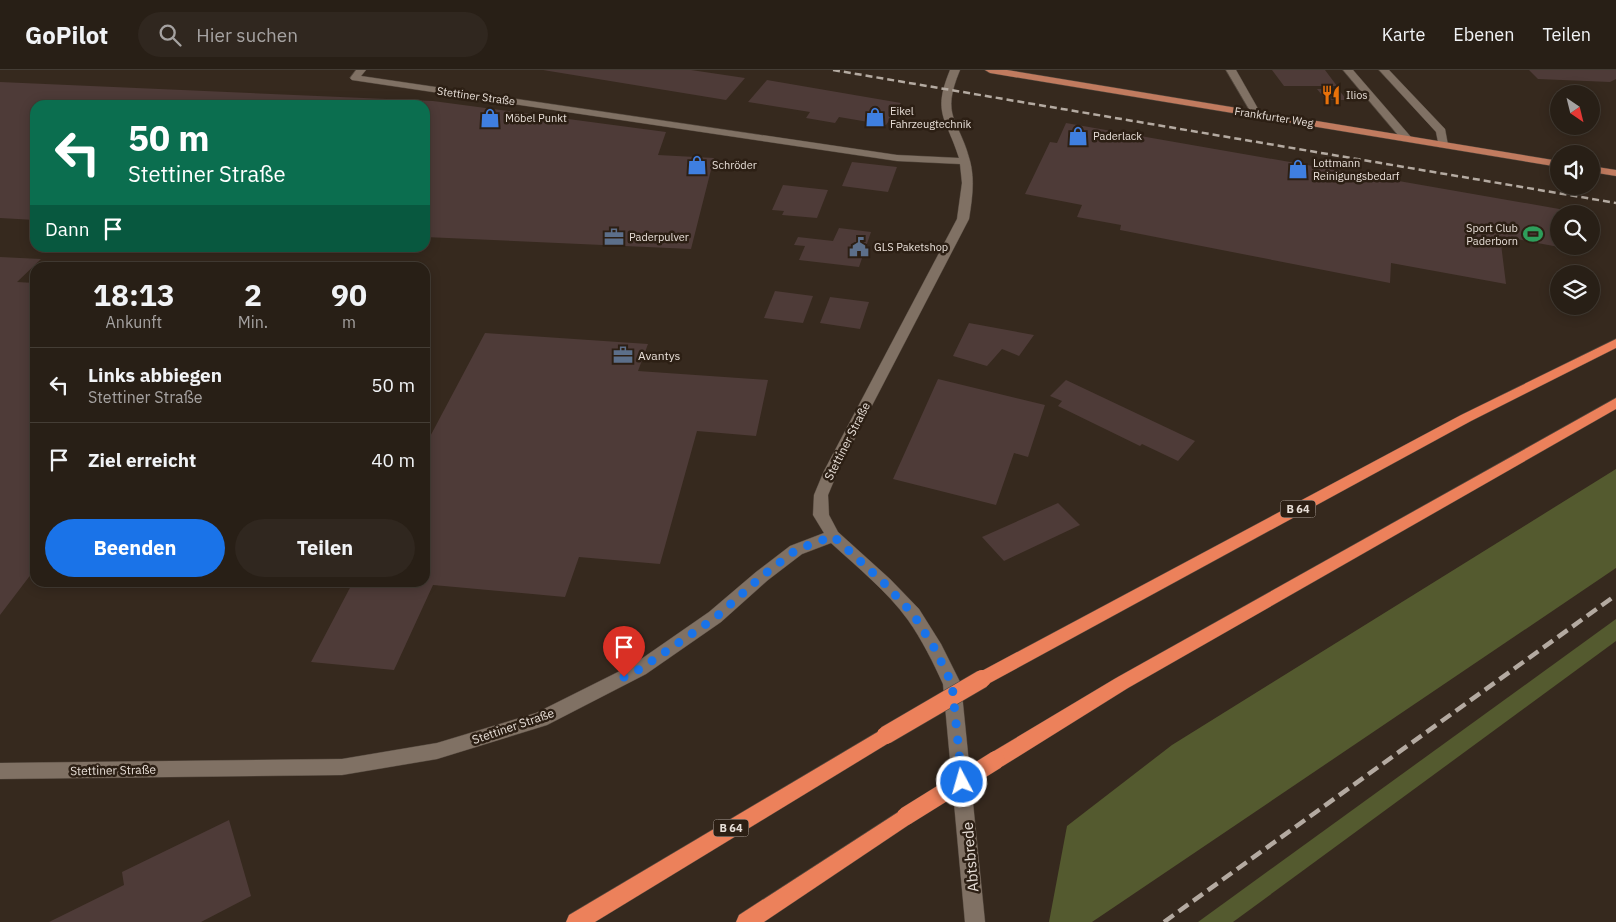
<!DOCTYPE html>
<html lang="de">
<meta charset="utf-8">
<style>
:root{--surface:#281f16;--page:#30271f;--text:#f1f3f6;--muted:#a5a2a1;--line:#443d35;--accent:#1a73e8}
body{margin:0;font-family:"IBM Plex Sans",sans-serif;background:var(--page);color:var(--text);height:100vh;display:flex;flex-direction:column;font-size:19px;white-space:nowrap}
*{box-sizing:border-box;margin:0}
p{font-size:16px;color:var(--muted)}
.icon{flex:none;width:28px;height:28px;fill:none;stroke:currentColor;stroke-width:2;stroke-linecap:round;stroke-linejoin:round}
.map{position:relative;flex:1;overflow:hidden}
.drawer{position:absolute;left:30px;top:192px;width:400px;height:325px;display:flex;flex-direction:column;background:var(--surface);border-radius:15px;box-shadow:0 2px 12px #0003,0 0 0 1px var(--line)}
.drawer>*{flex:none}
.top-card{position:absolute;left:30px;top:30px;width:400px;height:152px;border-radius:15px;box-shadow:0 2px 12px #0003,0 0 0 1px var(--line);background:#0b6e4f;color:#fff;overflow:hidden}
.needle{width:32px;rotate:145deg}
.fabs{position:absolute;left:1550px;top:15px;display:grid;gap:10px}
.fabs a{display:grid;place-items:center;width:50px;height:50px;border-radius:50%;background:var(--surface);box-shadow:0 2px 12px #0003,0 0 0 1px var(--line);font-size:25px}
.pin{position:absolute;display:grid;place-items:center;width:42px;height:42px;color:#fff;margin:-51px -21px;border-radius:50% 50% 50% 0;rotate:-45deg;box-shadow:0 0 5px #0007}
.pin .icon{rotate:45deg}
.me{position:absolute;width:55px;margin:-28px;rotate:354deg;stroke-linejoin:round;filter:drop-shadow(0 0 4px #0008)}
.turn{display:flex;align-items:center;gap:18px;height:105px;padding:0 15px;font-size:22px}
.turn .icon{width:65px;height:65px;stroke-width:2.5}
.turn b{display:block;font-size:35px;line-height:42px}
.then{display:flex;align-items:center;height:48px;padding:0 15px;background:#0003;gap:10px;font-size:19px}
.eta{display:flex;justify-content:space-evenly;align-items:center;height:85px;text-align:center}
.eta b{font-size:30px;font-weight:700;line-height:35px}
.button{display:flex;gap:10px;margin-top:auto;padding:10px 15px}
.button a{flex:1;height:58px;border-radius:30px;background:var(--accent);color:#fff;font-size:20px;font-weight:700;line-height:58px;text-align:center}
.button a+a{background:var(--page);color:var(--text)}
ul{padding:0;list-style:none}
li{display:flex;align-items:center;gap:15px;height:75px;padding:0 15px;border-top:1px solid var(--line)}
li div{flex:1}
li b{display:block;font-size:19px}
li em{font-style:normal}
header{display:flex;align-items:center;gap:30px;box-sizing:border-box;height:70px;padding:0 25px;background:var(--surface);border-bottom:1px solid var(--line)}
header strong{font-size:24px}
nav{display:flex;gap:28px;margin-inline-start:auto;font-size:18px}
.search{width:350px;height:45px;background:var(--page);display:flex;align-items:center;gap:12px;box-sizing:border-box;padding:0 18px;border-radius:28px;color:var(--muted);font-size:19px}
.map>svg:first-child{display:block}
.green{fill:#545a2f}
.building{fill:#4e3b38}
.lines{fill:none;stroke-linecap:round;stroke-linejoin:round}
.minor-casing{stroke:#52473d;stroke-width:1}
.major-casing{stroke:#52473d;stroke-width:1}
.highway-casing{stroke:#52473d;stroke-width:1}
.minor{fill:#807164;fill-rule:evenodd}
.major{fill:#c17b5f;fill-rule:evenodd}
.highway{fill:#ec815b;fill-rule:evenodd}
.rail-far1{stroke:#b4aaa1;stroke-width:2.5;stroke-dasharray:7 4;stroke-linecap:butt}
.rail{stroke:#b4aaa1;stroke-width:4.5;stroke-dasharray:12 6;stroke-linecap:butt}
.highway-bridge-casing{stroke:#52473d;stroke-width:19;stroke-linecap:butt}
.highway-bridge{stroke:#ec815b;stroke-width:18}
.route{stroke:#1a73e8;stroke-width:9;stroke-dasharray:0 16.2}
.labels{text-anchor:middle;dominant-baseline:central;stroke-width:5;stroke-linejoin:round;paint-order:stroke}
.far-poi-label{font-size:11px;fill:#e7ded7;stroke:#2c1f14;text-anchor:start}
.far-street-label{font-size:11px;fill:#e7ded7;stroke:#2c1f14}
.shield{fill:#2c1f14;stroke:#afa59c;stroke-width:1}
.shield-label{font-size:11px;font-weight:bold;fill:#e7ded7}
.poi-label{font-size:12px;fill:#e7ded7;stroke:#2c1f14;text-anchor:start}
.street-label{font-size:12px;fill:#e7ded7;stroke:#2c1f14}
.near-street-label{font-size:15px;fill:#e7ded7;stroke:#2c1f14}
</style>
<header>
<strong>GoPilot</strong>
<div class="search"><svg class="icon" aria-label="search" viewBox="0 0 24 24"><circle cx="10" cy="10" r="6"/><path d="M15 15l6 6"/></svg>Hier suchen</div>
<nav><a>Karte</a><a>Ebenen</a><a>Teilen</a></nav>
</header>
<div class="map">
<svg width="1616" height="852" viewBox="0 0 1616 852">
<rect width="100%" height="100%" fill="#36291e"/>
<g class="green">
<path d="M1616 399V498L1092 852H1049L1067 756 1172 675Z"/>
<path d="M1616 549V571L1233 852H1198Z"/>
</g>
<g class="building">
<path d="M543 0H691L745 8 726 30Z"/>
<path d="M1272 0H1325L1337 16H1284Z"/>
<path d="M1529 0H1616V9L1610 12 1538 9Z"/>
<path d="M767 10 901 33 886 55 839 47 835 53 806 48 810 42 748 32Z"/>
<path d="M0 12 433 31 666 62 658 85 714 88 691 179 425 167V35H35V150L0 148Z"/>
<path d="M1317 19H1338L1347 30H1326Z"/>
<path d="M1066 53 1565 140 1566 144H1559V177L1500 166 1506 214 1391 193 1390 213 1120 160 1121 155 1077 147 1082 135 1025 124 1050 72 1057 73Z"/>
<path d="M852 92 897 97 888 122 842 116Z"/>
<path d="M783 115 828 120 817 148 782 145 784 141 772 140Z"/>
<path d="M839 158 871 162 859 197 799 190 805 176 794 175 798 167 833 171Z"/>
<path d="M0 187 41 189 17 212 35 213V499L0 545Z"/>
<path d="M775 221 813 226 803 253 764 248Z"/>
<path d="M830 227 869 232 860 259 820 253Z"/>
<path d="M969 253 1034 265 1019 286 1002 279 987 296 953 286Z"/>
<path d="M485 263 648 274 638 301 768 310 756 366 697 361 660 494 579 487 565 527 433 515 394 600 311 592 353 512H425V376Z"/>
<path d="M938 309 1045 335 1028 387 1014 383 996 435 893 409Z"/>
<path d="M1066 310 1159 354 1195 371 1178 391 1142 374 1140 376 1058 336 1062 331 1050 326Z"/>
<path d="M1058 433 1080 455 1004 491 982 467Z"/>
<path d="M229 750 251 826 201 852H49L124 815 122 802Z"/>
</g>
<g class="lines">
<defs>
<g id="minor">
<path d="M356 0H366L361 6 897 85 959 88C946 47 932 44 950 0H960C940 48 959 48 970 91 975 110 972 130 969 149L838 401 828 425 829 445 838 462 890 509 919 539 941 574 961 614 985 852H965L943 614C933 592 922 570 908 550 887 521 857 497 831 473L802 484 768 510 721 552 646 604 547 655 437 689 342 705 0 709V693L342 689 437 673 536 643 634 594 709 542 756 502 790 476 824 463 813 445 814 425 824 401 957 149 962 113 960 94 897 91 352 10 350 8Z"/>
<path d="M1226 0H1236L1261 44 1259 46H1253Z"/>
<path d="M1343 0H1353L1411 67V71H1403Z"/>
<path d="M1379 0H1389L1445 59 1448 75 1447 77H1439L1436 62Z"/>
</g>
<g id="major">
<path d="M985 0H1007L1559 91V97L990 3Z"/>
<path d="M1591 96 1616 100V106L1591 102Z"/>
</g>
<g id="highway">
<path d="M1616 269V278L1471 351 988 614 982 616 976 614 973 609 976 604 1461 345Z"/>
<path d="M1616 328V339L1128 618 1003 696 996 698 989 696 987 690 989 684 1116 608Z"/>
<path d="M886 657 892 659 895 665 892 671 595 852H566L569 845Z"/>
<path d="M906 737 913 740 916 746 913 752 764 852H736L739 845Z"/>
</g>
</defs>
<use href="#minor" class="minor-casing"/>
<use href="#major" class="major-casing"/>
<use href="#highway" class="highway-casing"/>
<use href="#minor" class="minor"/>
<use href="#major" class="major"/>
<use href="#highway" class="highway"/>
<path class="rail-far1" d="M833 0 1616 133"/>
<path class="rail" d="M1164 852 1616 525"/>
<defs>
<g id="highway-bridge">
<path d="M886 665 982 609"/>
<path d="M906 746 996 690"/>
</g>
</defs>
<use href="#highway-bridge" class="highway-bridge-casing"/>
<use href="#highway-bridge" class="highway-bridge"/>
</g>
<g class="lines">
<path class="route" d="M624 607 640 599 715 548 762 506 796 480 833 466 884 513 913 544 935 579 952 614 962 712"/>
</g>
<defs>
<symbol id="restaurant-bare" viewBox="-9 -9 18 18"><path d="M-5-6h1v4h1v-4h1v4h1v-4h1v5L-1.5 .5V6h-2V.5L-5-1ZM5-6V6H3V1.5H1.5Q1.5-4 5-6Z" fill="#e8710a" stroke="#2c1f14" stroke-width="2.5" paint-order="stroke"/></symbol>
<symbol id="shop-bare" viewBox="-9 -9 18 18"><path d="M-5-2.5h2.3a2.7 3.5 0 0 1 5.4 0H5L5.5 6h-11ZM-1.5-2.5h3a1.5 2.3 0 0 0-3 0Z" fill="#3f7fe0" stroke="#2c1f14" stroke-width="2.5" paint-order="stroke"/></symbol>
<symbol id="stadium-bare" viewBox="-9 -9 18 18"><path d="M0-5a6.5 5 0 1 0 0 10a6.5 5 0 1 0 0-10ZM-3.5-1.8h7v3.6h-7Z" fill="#2e9e5b" stroke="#2c1f14" stroke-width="2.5" paint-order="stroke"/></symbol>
<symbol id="office-bare" viewBox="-9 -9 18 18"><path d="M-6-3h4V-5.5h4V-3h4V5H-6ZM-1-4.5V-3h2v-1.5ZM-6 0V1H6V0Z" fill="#5c6f8a" stroke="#2c1f14" stroke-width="2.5" paint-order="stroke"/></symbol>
<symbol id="civic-bare" viewBox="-9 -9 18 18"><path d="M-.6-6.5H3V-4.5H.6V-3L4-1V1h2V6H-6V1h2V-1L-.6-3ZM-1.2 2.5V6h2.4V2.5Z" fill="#5c6f8a" stroke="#2c1f14" stroke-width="2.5" paint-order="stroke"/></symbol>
</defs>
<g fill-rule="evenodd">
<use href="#restaurant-bare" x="1317" y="11" width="28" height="28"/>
<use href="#shop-bare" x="861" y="33" width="28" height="28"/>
<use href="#shop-bare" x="476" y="34" width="28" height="28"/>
<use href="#shop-bare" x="1064" y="52" width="28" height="28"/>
<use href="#shop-bare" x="683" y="81" width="28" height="28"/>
<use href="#shop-bare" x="1284" y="85" width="28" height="28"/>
<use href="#stadium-bare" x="1519" y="150" width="28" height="28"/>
<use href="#office-bare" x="600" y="153" width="28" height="28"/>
<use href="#civic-bare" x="845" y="163" width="28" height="28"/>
<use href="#office-bare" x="609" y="271" width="28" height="28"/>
</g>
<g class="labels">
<g class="far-poi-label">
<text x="1346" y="25">Ilios</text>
<text x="890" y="41">Eikel<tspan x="890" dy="13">Fahrzeugtechnik</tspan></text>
<text x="505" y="48">Möbel Punkt</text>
<text x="1093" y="66">Paderlack</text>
<text x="1313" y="93">Lottmann<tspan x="1313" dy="13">Reinigungsbedarf</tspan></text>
<text x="712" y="95">Schröder</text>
<text x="1518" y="158" text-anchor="end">Sport Club<tspan x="1518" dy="13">Paderborn</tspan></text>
<text x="629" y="167">Paderpulver</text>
<text x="874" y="177">GLS Paketshop</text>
</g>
<g class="far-street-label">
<text transform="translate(476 26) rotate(8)">Stettiner Straße</text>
<text transform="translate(1274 47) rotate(9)">Frankfurter Weg</text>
</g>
<g class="shield">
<rect x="1280.5" y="430.5" width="35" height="17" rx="4"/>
<rect x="713.5" y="749.5" width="35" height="17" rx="4"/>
</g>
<g class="shield-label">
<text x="1298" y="439">B 64</text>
<text x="731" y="758">B 64</text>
</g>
<g class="poi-label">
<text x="638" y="285">Avantys</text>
</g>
<g class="street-label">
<text transform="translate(847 371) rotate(-63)">Stettiner Straße</text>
<text transform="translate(513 656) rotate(-19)">Stettiner Straße</text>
<text transform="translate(113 700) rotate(-1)">Stettiner Straße</text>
</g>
<g class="near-street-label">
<text transform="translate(970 787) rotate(-95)">Abtsbrede</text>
</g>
</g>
</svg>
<div class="fabs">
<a><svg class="needle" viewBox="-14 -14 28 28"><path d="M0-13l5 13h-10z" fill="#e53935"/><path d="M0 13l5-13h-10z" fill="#a5a2a1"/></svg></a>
<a><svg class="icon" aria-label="sound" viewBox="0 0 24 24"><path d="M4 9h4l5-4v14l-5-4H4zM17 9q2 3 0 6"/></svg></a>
<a><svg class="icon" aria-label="search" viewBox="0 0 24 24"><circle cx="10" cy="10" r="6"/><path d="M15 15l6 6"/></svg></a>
<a><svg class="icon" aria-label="layers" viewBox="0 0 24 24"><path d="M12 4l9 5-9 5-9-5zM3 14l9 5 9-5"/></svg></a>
</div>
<div class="pin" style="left:624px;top:607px;background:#d93025"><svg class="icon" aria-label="arrive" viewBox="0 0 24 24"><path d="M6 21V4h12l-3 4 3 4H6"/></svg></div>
<svg class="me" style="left:962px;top:712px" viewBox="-20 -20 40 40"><circle r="17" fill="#1a73e8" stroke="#fff" stroke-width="3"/><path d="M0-11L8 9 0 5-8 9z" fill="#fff"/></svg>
<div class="top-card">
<div class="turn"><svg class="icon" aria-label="left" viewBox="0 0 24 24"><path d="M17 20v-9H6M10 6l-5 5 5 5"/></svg><div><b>50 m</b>Stettiner Straße</div></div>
<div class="then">Dann<svg class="icon" aria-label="arrive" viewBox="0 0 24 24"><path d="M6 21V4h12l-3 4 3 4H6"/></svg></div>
</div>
<section class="drawer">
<div class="eta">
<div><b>18:13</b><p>Ankunft</p></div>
<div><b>2</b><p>Min.</p></div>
<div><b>90</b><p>m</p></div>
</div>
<ul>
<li><svg class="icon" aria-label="left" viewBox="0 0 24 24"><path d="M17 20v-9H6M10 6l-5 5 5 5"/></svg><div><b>Links abbiegen</b><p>Stettiner Straße</p></div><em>50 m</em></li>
<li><svg class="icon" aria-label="arrive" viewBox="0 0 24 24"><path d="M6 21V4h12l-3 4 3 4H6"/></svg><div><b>Ziel erreicht</b></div><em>40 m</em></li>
</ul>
<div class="button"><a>Beenden</a><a>Teilen</a></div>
</section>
</div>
